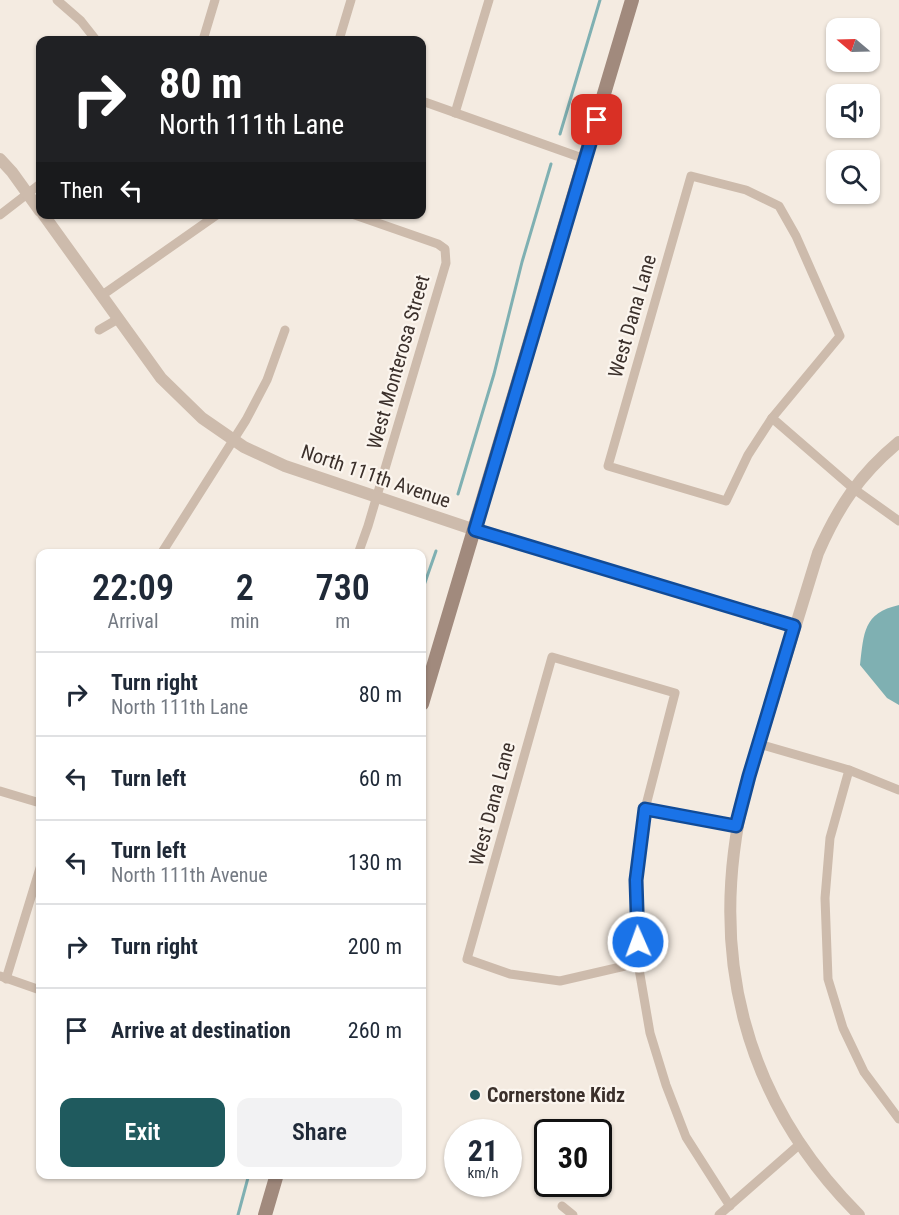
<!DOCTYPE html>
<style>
:root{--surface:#fff;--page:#f2f2f3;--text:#1f2937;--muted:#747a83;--line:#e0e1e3;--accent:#1f5a5e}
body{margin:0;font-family:"Roboto Condensed",sans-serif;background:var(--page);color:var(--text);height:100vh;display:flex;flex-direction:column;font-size:22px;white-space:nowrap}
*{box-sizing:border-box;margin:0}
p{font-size:20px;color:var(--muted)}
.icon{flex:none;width:33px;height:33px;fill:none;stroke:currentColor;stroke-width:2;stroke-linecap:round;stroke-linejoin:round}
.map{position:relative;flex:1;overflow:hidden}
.sheet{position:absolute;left:36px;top:549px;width:390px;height:630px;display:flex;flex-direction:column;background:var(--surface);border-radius:12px;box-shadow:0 2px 4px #0004}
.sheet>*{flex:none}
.top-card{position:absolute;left:36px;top:36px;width:390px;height:183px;border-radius:12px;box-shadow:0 2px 4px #0004;background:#202124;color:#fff;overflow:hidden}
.needle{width:39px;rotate:289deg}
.tools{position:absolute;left:826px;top:18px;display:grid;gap:12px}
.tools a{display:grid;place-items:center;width:54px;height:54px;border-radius:12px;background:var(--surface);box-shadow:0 2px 4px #0004;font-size:30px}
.speed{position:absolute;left:444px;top:1119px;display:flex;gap:12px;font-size:30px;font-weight:700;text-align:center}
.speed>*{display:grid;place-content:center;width:78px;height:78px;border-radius:50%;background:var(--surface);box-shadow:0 2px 4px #0004;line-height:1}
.speed small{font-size:15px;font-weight:400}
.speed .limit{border:3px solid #111;border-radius:9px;background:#fff;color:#111}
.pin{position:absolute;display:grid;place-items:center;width:51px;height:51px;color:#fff;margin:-26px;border-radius:12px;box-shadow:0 3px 9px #0006}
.me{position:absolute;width:66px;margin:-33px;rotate:358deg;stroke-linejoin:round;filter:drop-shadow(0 0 4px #0008)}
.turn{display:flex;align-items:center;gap:21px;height:126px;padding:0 24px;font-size:27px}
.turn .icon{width:78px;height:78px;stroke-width:2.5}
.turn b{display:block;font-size:42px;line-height:51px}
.then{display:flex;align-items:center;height:57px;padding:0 24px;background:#0003;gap:12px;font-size:22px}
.eta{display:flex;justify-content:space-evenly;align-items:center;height:102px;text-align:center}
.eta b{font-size:36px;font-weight:600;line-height:42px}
.cta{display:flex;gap:12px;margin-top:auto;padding:12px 24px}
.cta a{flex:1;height:69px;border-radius:12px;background:var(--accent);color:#fff;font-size:24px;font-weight:600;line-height:69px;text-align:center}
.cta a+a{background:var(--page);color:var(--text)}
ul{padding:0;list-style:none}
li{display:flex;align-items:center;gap:18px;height:84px;padding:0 24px;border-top:2px solid var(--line)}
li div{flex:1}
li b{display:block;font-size:22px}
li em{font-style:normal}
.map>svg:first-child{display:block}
.water{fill:#7fb0b2}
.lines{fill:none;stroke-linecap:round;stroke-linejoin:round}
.stream{stroke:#7fb0b2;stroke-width:3}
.minor{stroke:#cdbbac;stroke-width:9}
.tertiary{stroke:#cdbbac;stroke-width:12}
.secondary{stroke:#a18a7d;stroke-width:14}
.route-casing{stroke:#114b97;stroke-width:15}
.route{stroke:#1a73e8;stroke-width:10}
.poi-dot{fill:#1f5a5e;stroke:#fbf5ee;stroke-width:2}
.labels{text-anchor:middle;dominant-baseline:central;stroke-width:4.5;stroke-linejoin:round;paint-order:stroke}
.street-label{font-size:20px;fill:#3b302b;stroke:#fbf5ee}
.poi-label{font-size:20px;font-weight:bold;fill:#3b302b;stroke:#fbf5ee;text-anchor:start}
</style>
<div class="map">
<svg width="899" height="1215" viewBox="0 0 899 1215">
<rect width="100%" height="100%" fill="#f4ebe1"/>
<path class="water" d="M899 605V705L887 698 860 665C864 633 863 613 899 605Z"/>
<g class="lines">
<g class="stream">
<path d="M560 134 600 0"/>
<path d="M458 494 494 374 522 262 551 164"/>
<path d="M422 591 436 551"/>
<path d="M238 1215 249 1174"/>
</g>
<g class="minor">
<path d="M57 0 81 21 96 40"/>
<path d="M203 40 215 0"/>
<path d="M339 40 351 0"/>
<path d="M422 101 585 159"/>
<path d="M455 113 489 0"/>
<path d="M691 176 746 190 779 206 796 236 840 336 772 418 748 455 726 501 608 466Z"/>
<path d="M352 214 438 244 445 249 446 263 368 526 358 554"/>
<path d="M0 215 40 184"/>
<path d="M101 296 218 214"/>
<path d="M99 330 118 319"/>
<path d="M772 418 854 489 899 521"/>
<path d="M161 554 246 420 267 380 285 330"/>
<path d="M759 744 849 770 899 790"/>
<path d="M849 770 830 838 825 898 828 979 843 1028 864 1072 899 1119"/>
<path d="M0 791 40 803"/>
<path d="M645 809 737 826"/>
<path d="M638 963 560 981 510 974 467 959 552 657 675 693 645 809 636 880 638 963 650 1033 666 1085 686 1137 730 1206"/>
<path d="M0 976 40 990"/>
<path d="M6 979 40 868"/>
<path d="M562 1206 573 1215"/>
<path d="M719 1215 800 1144"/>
</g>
<g class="tertiary">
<path d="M0 159 12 172 40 211"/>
<path d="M43 214 161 378 202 418 244 447 285 466 496 537 794 626"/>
<path d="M859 1215C742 1098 707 951 745 791L818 553C838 507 860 474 899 442"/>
</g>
<g class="secondary">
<path d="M422 704 632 0"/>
<path d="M265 1215 277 1174"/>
</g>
</g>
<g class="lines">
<defs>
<path id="route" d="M597 120 475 530 794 626 749 776 736 826 645 809 636 880 638 942"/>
</defs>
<use href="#route" class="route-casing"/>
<use href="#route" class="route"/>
</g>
<circle class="poi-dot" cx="475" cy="1095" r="6"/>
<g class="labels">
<g class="street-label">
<text transform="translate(632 316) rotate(-74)">West Dana Lane</text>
<text transform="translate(398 362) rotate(-74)">West Monterosa Street</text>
<text transform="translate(376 476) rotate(19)">North 111th Avenue</text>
<text transform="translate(492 804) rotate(-75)">West Dana Lane</text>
</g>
<g class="poi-label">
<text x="487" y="1095">Cornerstone Kidz</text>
</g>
</g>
</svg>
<div class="tools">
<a><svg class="needle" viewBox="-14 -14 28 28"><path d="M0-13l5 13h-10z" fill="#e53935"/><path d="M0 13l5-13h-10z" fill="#747a83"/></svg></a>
<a><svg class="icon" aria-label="sound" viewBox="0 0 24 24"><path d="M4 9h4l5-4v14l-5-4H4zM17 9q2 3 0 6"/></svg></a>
<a><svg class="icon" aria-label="search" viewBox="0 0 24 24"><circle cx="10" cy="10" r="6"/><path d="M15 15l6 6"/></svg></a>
</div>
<div class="speed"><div>21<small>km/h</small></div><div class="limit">30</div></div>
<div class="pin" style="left:597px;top:120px;background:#d93025"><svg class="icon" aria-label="arrive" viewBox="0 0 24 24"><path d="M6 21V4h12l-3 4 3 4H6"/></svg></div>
<svg class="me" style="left:638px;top:942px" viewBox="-20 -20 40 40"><circle r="17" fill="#1a73e8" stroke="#fff" stroke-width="3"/><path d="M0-11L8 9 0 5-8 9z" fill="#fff"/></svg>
<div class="top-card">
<div class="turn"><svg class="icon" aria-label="right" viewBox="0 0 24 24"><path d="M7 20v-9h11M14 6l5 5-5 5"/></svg><div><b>80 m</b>North 111th Lane</div></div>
<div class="then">Then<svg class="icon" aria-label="left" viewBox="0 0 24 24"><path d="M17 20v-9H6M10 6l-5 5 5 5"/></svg></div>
</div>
<section class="sheet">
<div class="eta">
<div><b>22:09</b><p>Arrival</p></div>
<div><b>2</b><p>min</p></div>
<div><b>730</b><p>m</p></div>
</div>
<ul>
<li><svg class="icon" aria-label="right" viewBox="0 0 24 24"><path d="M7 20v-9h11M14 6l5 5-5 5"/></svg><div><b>Turn right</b><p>North 111th Lane</p></div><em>80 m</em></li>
<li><svg class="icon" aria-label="left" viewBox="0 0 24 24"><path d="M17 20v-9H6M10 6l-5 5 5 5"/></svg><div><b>Turn left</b></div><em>60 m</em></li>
<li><svg class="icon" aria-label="left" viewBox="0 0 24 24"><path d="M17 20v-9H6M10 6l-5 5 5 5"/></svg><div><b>Turn left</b><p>North 111th Avenue</p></div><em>130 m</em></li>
<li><svg class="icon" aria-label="right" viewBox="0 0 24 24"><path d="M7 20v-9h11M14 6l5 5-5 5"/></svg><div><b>Turn right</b></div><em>200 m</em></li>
<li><svg class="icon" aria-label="arrive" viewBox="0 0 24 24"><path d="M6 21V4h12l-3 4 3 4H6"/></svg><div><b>Arrive at destination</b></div><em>260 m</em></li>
</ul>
<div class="cta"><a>Exit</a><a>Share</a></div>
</section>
</div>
